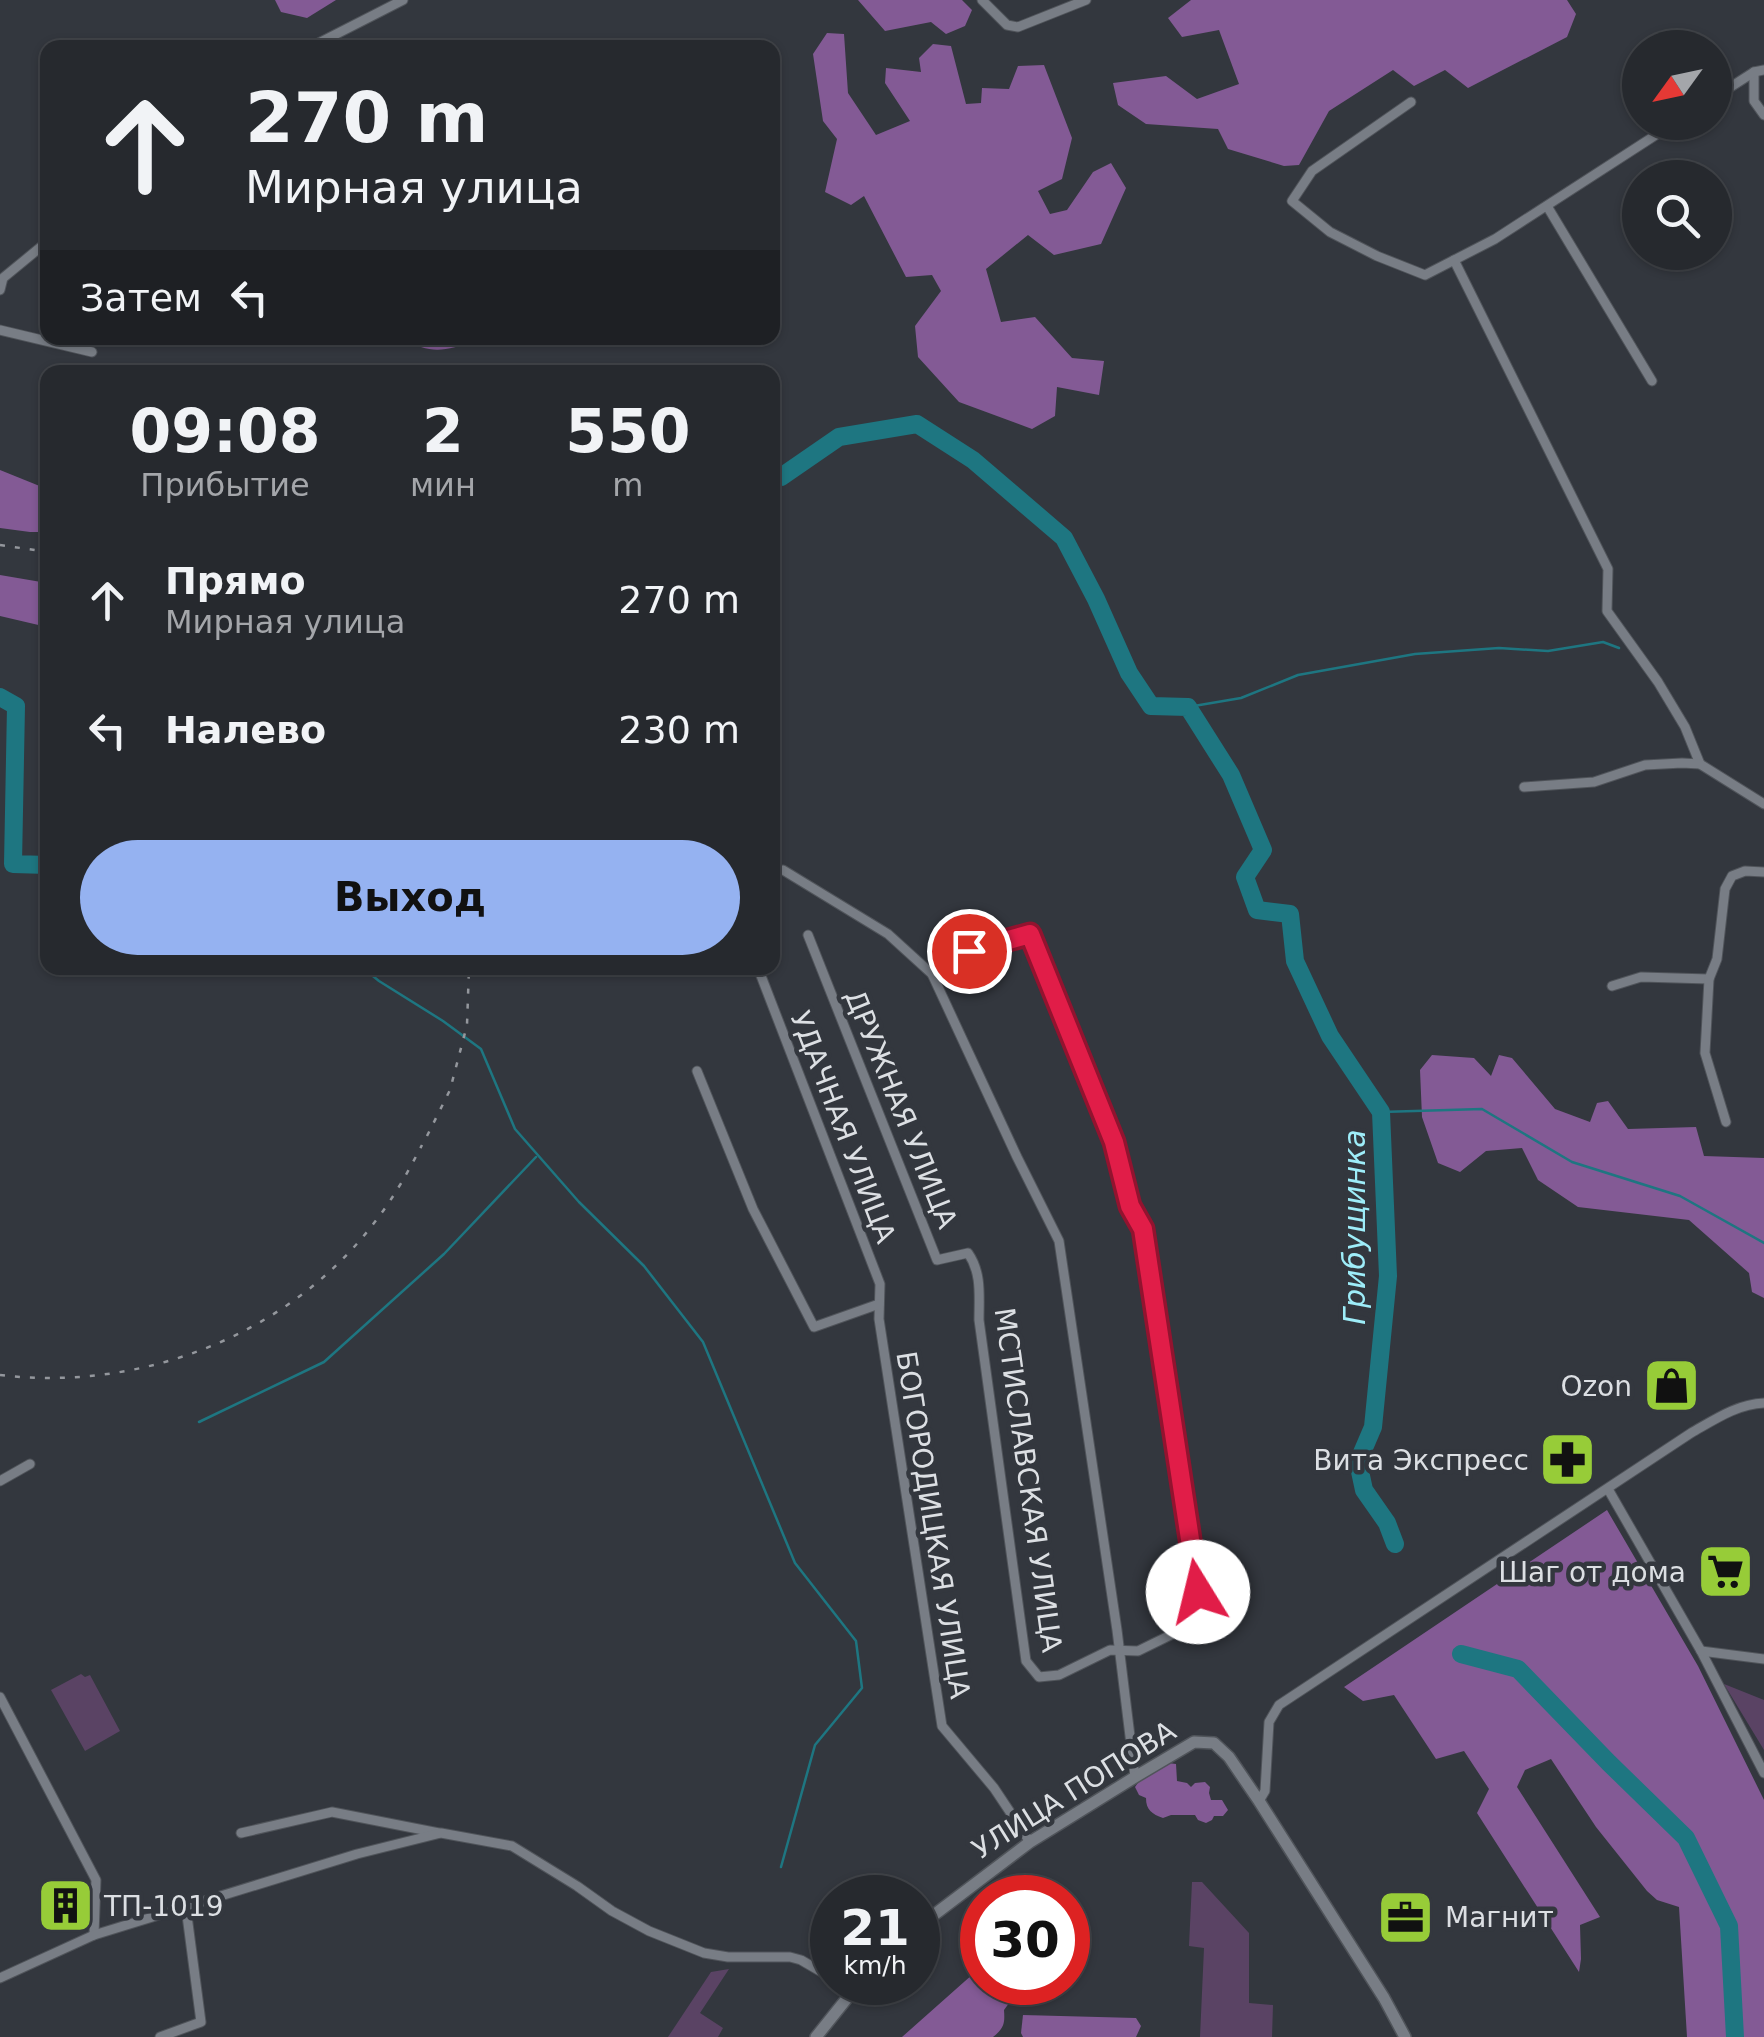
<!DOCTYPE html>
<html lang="ru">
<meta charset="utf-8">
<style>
:root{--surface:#26292e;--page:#32353a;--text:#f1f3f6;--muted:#a4a6aa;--line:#42454a;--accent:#95b2f1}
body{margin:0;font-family:"DejaVu Sans",sans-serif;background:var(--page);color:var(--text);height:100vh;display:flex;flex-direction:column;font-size:38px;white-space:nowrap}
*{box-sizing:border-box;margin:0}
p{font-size:32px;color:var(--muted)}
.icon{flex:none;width:55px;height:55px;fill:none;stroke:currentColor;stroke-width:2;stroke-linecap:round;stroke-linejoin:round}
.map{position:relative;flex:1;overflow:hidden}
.panel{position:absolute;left:40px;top:365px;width:740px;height:610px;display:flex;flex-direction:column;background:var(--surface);border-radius:20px;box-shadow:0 2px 8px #0004,0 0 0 2px var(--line)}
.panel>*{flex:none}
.top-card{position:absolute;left:40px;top:40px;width:740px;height:305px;border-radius:20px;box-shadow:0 2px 8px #0004,0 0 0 2px var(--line);background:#26292e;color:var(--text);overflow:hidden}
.needle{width:65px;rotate:237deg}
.fabs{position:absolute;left:1622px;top:30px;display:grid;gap:20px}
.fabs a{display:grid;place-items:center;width:110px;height:110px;border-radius:50%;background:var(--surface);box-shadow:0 2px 8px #0004,0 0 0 2px var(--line);font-size:50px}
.speed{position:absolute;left:810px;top:1875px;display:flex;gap:20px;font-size:50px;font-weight:700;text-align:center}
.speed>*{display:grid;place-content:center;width:130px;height:130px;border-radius:50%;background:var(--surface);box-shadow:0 2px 8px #0004,0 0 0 2px var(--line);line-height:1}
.speed small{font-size:25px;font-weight:400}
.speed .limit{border:15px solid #d22;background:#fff;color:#111}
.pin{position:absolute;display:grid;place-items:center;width:85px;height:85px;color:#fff;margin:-42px;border:5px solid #fff;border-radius:50%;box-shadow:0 2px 10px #0007}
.me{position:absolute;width:110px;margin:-55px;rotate:351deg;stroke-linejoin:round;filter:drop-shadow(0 0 8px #0008)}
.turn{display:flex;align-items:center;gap:35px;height:210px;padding:0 40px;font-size:45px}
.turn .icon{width:130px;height:130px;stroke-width:2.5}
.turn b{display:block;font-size:70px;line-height:85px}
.then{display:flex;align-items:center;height:95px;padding:0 40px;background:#0003;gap:20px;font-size:38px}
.eta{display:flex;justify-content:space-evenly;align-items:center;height:170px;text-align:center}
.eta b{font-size:60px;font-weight:600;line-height:70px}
.cta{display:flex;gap:20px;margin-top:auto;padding:20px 40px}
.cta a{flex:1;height:115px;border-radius:60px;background:var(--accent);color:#111;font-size:40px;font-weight:600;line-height:115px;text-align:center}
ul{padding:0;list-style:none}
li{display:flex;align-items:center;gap:30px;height:130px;padding:0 40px}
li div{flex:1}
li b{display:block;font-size:38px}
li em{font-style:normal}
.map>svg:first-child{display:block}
.green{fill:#5a4364}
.forest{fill:#835a95}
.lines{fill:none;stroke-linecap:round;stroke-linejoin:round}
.stream{stroke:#1e7681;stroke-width:2.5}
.river{stroke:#1e7681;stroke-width:18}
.minor-casing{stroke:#50545a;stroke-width:11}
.tertiary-casing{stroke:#50545a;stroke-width:14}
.minor{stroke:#787d85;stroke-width:9}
.tertiary{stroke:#787d85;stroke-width:11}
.rail{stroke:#94979d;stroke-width:2.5;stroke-dasharray:5 10;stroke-linecap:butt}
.route-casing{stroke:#92132f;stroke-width:25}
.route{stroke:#e11d48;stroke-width:18}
.labels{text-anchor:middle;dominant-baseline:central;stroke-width:9;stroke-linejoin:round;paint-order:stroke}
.street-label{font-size:28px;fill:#dcdfe3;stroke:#33373e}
.poi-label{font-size:28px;fill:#dcdfe3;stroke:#33373e;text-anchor:end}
.water-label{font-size:30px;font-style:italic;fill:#9eedf9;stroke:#33373e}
</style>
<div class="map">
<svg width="1764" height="2037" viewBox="0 0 1764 2037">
<rect width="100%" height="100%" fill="#33373e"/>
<g class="green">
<path d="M81 1674 85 1677 90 1675 120 1731 85 1751 51 1690Z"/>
<path d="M1724 1684 1764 1700V1750Z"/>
<path d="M1192 1882H1202L1249 1933V2003L1273 2005 1272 2037H1200L1204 1948 1189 1946Z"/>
<path d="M729 1969 700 2013 723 2028 718 2037H668L711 1972Z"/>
</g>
<g class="forest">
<path d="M275 0H336L307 18 281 12Z"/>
<path d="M858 0H962L972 10 965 26 946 34 931 22 885 31Z"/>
<path d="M1191 0H1567L1576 14 1567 37 1468 88 1445 70 1414 86 1393 70 1329 111 1299 165 1284 166 1228 149 1218 129 1146 124 1118 105 1113 83 1166 76 1197 99 1239 84 1219 30 1182 37 1168 18Z"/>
<path d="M827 33 844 34 848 93 876 135 910 121 885 83 886 68 921 72 919 58 933 44 951 46 966 104 981 103 982 88 1009 89 1018 66 1044 65 1072 138 1062 179 1038 191 1050 214 1067 210 1093 172 1111 163 1126 188 1101 244 1054 255 1028 235 986 269 1001 322 1035 317 1072 358 1104 361 1099 395 1057 387 1055 416 1032 429 959 402 918 357 915 326 941 291 932 275 906 277 864 196 851 205 825 192 837 139 823 121 813 54Z"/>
<path d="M402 338H478L476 341C444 351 431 355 402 338Z"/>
<path d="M0 470 47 489V532H30L0 528Z"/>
<path d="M0 575 47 583V627L0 616Z"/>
<path d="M1432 1055 1474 1058 1491 1076 1499 1055 1512 1058 1555 1109 1590 1122 1597 1103 1608 1101 1628 1129 1696 1127 1704 1156 1764 1158V1298L1752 1292 1749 1273 1689 1220 1578 1207 1538 1180 1522 1148 1486 1151 1460 1172 1438 1163 1422 1117 1420 1070Z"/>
<path d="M1607 1510 1698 1666 1764 1800V2037H1687L1679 1907 1657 1900 1647 1891 1596 1827 1551 1759 1525 1770 1517 1787 1600 1917 1580 1925 1581 1959 1579 1972 1477 1813 1489 1789 1464 1751 1436 1759 1394 1695 1363 1701 1344 1687Z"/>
<path d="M1168 1763 1176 1764 1177 1781 1187 1783 1191 1787 1195 1783 1205 1782 1210 1787 1209 1793 1211 1800H1222L1228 1810 1223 1816H1214L1212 1820 1206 1823 1198 1820 1195 1815H1171L1163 1818C1152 1814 1146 1810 1146 1798L1139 1795 1135 1787 1140 1780Z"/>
<path d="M982 1966V1982L1010 1983 1012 1999 1004 2010C1005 2024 1004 2028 993 2037H902Z"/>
<path d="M1023 2015 1136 2018 1141 2026 1136 2037H1023L1021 2033Z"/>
</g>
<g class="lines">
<g class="stream">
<path d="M1188 707 1241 698 1298 675 1415 654 1499 648 1548 651 1603 642 1619 648"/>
<path d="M363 968 379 981 443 1021 481 1049 515 1129 579 1202 644 1266 703 1342 795 1563 856 1641 862 1688 815 1745 781 1867"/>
<path d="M1381 1112 1482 1109 1572 1162 1680 1196 1764 1243"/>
<path d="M199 1422 324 1362 444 1254 536 1157"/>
</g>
<g class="river">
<path d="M772 477H781L839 437 917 424 973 460 1064 538 1096 599 1129 673 1151 706 1188 707 1231 775 1263 850 1245 877 1257 910 1290 914 1295 961 1330 1036 1381 1112 1388 1276 1373 1427 1358 1462 1364 1490 1387 1523 1395 1544"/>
<path d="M0 697 16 706 13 864 48 865"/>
<path d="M1461 1654 1518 1669 1609 1763 1686 1838 1729 1926 1735 2037"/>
</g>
<defs>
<g id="minor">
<path d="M982 0 1007 25 1018 27 1086 0"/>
<path d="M309 48 403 0"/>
<path d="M1754 72V101L1764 115"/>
<path d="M1715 97 1754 72 1764 70"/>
<path d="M1411 102 1312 171 1292 201 1330 232 1377 256 1425 275 1495 239 1676 122"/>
<path d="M1547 206 1652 381"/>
<path d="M1454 260 1608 569 1607 611 1658 682 1685 727 1700 764"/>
<path d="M0 290 3 278 48 241"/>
<path d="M0 330 92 352"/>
<path d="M1524 787 1594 782 1645 765 1682 763 1700 764 1764 804"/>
<path d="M783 870 888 934 932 974 1017 1157 1059 1241 1117 1630 1135 1777"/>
<path d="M808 935 937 1260 968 1253C982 1273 979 1296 979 1320L1026 1661 1039 1677 1059 1675 1110 1650 1138 1651 1187 1627 1198 1591 1143 1229 1130 1205 1114 1141 1030 934 939 960 932 974"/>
<path d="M758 968 880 1284 879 1319 942 1726 994 1788 1030 1842"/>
<path d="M1612 986 1641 977 1709 979"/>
<path d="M697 1071 753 1209 814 1327 879 1304"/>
<path d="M1726 1122 1705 1053 1709 979 1717 959 1725 889 1732 876 1745 871 1764 872"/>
<path d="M0 1481 30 1464"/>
<path d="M1608 1489 1701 1651 1764 1773"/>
<path d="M1701 1651 1764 1659"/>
<path d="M0 1697 96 1880 94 1935"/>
<path d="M1259 1801 1265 1791 1269 1722 1279 1705 1691 1433C1714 1420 1737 1404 1764 1403"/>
<path d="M241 1833 332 1812 439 1833"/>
<path d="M0 1978 94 1935 357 1854 441 1833 512 1846 577 1886 612 1911 649 1931 704 1953 728 1957H790L801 1960 832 1978"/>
<path d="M839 1982 851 1992"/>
<path d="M160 2037 201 2022 186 1908"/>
</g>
<g id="tertiary">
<path d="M918 1927 1030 1842 1135 1777 1194 1742 1214 1743 1229 1757 1259 1801 1384 1998 1405 2037"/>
<path d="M816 2037 860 1982"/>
</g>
</defs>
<use href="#minor" class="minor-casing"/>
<use href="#tertiary" class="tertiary-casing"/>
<use href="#minor" class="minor"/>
<use href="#tertiary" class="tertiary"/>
<g class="rail">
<path d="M0 545 48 552"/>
<path d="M427 1136 450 1090 467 1025 469 968"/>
<path d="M0 1375C139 1392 288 1336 374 1223 393 1199 408 1172 422 1145"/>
</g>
</g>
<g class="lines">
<defs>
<path id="route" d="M969 951 1030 934 1114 1142 1130 1206 1143 1229 1198 1592"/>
</defs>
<use href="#route" class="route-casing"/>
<use href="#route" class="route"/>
</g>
<defs>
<symbol id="shop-square" viewBox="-11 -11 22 22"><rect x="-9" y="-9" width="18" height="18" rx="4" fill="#97cc38" stroke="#33373e"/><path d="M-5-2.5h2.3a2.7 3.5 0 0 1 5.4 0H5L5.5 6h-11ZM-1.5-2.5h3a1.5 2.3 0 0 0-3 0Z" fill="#111"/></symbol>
<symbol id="pharmacy-square" viewBox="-11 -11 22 22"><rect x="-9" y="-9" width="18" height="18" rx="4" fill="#97cc38" stroke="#33373e"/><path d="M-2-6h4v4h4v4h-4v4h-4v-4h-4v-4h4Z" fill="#111"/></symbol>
<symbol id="supermarket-square" viewBox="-11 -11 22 22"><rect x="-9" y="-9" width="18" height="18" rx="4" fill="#97cc38" stroke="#33373e"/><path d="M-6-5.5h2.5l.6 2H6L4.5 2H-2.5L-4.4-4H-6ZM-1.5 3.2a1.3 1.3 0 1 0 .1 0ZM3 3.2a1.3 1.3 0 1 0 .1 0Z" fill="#111"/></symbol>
<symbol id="building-square" viewBox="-11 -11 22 22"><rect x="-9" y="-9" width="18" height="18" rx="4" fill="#97cc38" stroke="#33373e"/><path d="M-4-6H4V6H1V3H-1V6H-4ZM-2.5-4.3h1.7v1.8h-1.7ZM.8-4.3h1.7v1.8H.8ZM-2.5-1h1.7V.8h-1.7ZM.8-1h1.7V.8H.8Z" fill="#111"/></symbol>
<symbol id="office-square" viewBox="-11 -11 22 22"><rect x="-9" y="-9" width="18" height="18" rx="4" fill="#97cc38" stroke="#33373e"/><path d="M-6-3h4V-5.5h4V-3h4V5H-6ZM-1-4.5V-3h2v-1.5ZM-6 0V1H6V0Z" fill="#111"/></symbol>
</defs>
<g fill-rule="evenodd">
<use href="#shop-square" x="1640" y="1354" width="63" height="63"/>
<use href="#pharmacy-square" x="1536" y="1428" width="63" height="63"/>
<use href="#supermarket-square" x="1694" y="1540" width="63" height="63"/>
<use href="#building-square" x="34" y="1874" width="63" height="63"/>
<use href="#office-square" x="1374" y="1886" width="63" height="63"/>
</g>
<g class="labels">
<g class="street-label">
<text transform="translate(901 1109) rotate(68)">ДРУЖНАЯ УЛИЦА</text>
<text transform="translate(843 1127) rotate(69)">УДАЧНАЯ УЛИЦА</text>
<text transform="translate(1028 1480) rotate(82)">МСТИСЛАВСКАЯ УЛИЦА</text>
<text transform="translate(933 1525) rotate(81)">БОГОРОДИЦКАЯ УЛИЦА</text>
<text transform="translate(1074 1790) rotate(-32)">УЛИЦА ПОПОВА</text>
</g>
<g class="poi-label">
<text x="1632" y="1386">Ozon</text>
<text x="1529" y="1460">Вита Экспресс</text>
<text x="1686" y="1572">Шаг от дома</text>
<text x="104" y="1906" text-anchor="start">ТП-1019</text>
<text x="1445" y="1917" text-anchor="start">Магнит</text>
</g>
<g class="water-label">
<text transform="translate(1354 1227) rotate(-90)">Грибущинка</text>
</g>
</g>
</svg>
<div class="fabs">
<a><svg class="needle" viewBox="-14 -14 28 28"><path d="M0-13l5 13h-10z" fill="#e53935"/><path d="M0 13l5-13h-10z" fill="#a4a6aa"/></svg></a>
<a><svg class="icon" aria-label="search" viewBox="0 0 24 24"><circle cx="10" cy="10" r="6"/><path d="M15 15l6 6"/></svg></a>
</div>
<div class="speed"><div>21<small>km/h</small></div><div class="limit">30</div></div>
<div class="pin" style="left:969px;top:951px;background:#d93025"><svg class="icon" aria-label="arrive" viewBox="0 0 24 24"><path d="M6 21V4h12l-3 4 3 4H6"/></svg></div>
<svg class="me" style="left:1198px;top:1592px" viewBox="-20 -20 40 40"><circle r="19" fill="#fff"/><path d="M0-13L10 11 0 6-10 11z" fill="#e11d48"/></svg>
<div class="top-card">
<div class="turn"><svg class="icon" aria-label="ahead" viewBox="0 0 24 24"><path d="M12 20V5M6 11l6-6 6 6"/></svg><div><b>270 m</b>Мирная улица</div></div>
<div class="then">Затем<svg class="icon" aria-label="left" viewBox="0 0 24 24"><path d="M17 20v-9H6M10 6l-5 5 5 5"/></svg></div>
</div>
<section class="panel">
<div class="eta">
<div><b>09:08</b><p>Прибытие</p></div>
<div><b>2</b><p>мин</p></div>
<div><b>550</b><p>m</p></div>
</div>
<ul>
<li><svg class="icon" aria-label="ahead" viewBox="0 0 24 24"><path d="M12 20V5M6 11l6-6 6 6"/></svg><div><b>Прямо</b><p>Мирная улица</p></div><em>270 m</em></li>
<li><svg class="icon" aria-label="left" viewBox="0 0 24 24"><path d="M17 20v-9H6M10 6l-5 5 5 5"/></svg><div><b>Налево</b></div><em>230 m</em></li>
</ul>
<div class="cta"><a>Выход</a></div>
</section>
</div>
